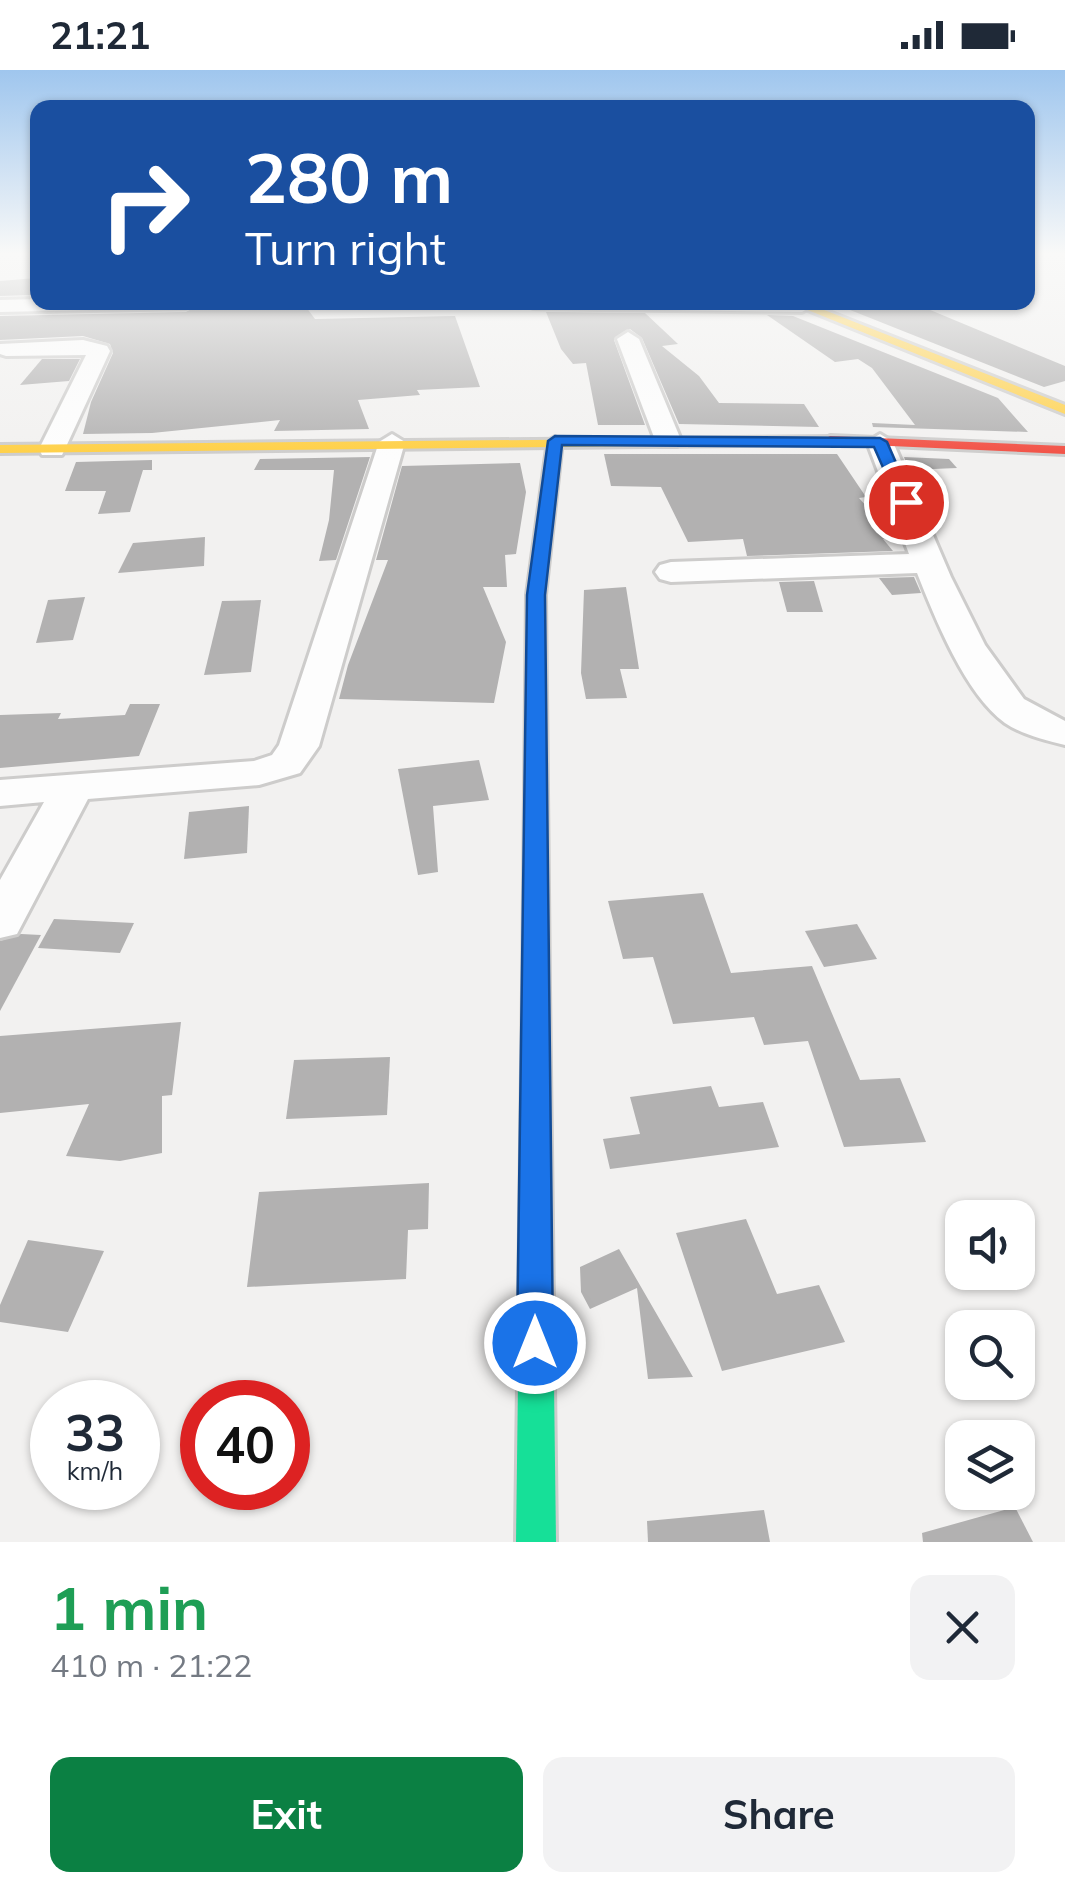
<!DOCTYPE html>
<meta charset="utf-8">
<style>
:root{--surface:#fff;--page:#f2f2f3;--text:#1f2937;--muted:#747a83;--accent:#0b8043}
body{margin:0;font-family:Mulish,sans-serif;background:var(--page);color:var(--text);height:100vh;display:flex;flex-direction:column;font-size:38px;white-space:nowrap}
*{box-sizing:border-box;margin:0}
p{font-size:32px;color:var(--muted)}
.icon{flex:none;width:55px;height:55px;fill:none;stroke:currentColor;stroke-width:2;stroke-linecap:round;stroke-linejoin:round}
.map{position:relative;height:1472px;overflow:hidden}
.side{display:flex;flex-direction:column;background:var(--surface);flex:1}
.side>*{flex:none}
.hud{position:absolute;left:30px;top:30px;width:1005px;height:210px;border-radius:20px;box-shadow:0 2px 8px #0004;background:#1a4fa0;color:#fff;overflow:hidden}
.tools{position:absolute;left:945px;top:1130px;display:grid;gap:20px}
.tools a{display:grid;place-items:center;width:90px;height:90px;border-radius:20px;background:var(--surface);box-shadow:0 2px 8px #0004;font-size:50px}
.speed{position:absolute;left:30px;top:1310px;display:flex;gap:20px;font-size:50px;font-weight:700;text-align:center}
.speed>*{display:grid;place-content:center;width:130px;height:130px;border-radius:50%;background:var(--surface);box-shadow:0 2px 8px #0004;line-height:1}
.speed small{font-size:25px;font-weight:400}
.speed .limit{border:15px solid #d22;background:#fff;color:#111}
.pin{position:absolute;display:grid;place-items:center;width:85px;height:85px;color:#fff;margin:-42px;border:5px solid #fff;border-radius:50%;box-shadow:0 2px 10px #0007}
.me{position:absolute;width:110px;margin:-55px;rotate:0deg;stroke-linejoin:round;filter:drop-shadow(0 0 8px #0008)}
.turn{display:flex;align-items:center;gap:35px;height:210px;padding:0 50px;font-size:45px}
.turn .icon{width:130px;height:130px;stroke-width:2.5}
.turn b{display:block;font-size:70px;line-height:85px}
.round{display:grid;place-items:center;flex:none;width:105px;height:105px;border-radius:20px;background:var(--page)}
.overview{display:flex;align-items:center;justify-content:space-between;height:170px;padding:0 50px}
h1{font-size:60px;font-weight:700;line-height:75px;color:#1e9e55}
.primary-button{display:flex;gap:20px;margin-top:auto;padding:20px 50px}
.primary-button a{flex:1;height:115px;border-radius:20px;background:var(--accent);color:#fff;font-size:40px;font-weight:700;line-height:115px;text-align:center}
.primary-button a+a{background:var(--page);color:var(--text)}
.status{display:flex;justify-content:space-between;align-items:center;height:70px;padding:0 50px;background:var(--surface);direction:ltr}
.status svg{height:28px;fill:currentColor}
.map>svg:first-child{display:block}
.building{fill:#b2b1b1}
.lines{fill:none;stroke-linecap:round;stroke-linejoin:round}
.street-casing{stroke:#cdcccb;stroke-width:6}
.fast-casing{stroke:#cdcccb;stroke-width:6}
.slow-casing{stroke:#cdcccb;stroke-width:6}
.jam-casing{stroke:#cdcccb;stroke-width:6}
.street{fill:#fdfdfd;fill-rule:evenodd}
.fast{fill:#16e098;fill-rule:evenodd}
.slow{fill:#ffcf43;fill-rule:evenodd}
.jam{fill:#f24e42;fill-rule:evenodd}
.route{fill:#1a73e8;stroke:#114b97;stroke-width:2.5}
</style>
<div class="status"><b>21:21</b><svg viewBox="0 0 49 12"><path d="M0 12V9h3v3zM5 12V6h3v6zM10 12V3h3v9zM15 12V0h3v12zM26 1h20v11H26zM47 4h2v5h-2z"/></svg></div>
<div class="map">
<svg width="1065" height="1472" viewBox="0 0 1065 1472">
<rect width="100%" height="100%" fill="#f2f1f0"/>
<g class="building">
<path d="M36 208 31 225 0 226V211Z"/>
<path d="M830 232H911L1065 296V311L1044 317Z"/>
<path d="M292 233 296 238 306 237 315 249 455 246 480 317 417 320 420 325 358 330 369 359 274 361 280 350 152 363 83 364 91 332 113 283 110 274 83 266 0 270V246L186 242 198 235H234L232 239Z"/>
<path d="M546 242 645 243 678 274 662 276 699 306 719 333 804 334 819 357 679 354 642 268 630 259 614 270 645 355H598L586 293 573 294 561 279Z"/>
<path d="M767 245 793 246 998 328 1028 362 873 357 872 353 915 355 872 298 858 289 835 292Z"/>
<path d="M42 289H80L69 311 20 315Z"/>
<path d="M604 384H837L866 427 859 428 895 468 883 469 893 481 747 486 743 469 688 472 661 417 611 416Z"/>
<path d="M370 387 336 490 319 491 329 450 334 400H254L260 389Z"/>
<path d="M904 387 949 389 957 398 909 400Z"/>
<path d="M152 390V400H143L130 442 98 444 106 421H65L76 392Z"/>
<path d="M520 393 526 422 516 484 505 485 507 517H483L506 572 494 633 339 629 348 595 388 490H376L402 396Z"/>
<path d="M205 467 204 496 118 503 133 473Z"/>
<path d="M914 507 921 523 892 525 879 508Z"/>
<path d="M814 511 823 542H787L779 512Z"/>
<path d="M626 517 639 599H620L627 628 586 629 581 603 584 520Z"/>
<path d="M85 527 73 570 36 573 48 530Z"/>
<path d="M261 530 251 602 204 605 222 531Z"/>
<path d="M130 634H160L139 686 0 698V645L61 643 58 649 125 645Z"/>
<path d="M479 690 489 730 433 736 438 802 418 805 398 699Z"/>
<path d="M249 736 247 783 184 789 189 742Z"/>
<path d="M703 823 731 903 812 896 860 1010 900 1008 926 1072 844 1077 808 971 764 975 754 947 673 954 653 887 623 889 608 831Z"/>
<path d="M54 849 134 853 120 883 38 878Z"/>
<path d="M857 854 877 889 824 897 805 861Z"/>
<path d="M21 864 41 865 0 941V871Z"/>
<path d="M181 952 172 1025 162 1026V1083L120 1091 66 1086 89 1034 0 1043V966Z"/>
<path d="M390 987 387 1045 286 1049 294 990Z"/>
<path d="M711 1016 719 1037 763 1032 779 1077 610 1099 603 1069 640 1064 630 1027Z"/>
<path d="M429 1113 428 1159 408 1160 406 1209 247 1217 259 1122Z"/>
<path d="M746 1149 777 1224 819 1215 845 1272 722 1301 676 1163Z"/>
<path d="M28 1170 104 1181 68 1262 0 1252V1235Z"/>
<path d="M619 1179 637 1210 693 1307 648 1309 637 1218 590 1239 581 1222 580 1197Z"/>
<path d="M1015 1437 1033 1472H923L922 1463Z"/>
<path d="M764 1440 770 1472H648L647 1451Z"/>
</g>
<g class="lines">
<defs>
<g id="street">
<path d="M38 229V232H196L186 238 0 242V230Z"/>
<path d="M523 232H810L812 236 802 242 533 238Z"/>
<path d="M628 262 639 269 681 370 677 376H659L655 370 617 269Z"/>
<path d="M83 270 107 276 110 281 65 379 62 385H42L39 379 86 285 6 286 0 284V274Z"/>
<path d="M392 364 405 372 319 676 300 703 259 715 88 729 17 864 0 868V810L44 732 0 736V710L254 691 272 685 279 675 379 372Z"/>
<path d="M880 364 893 372 951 507 985 575 1024 629 1065 651V675C1045 670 1023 665 1005 653 965 624 935 548 917 503L671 512 660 509 655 502 660 495 671 492 909 484 867 372Z"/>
</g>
<path id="fast" d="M536 909 545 912 549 919 556 1472H516L523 919 527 912Z"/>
<g id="slow">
<path d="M788 232H804L1065 335V344Z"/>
<path d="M835 367 837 370 830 374 0 383V375Z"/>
</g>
<g id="jam">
<path d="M830 366 1065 376V384L825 373 823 370Z"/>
<path d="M555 367 562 371 545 525 549 919 545 926 536 929 527 926 523 919 527 525 548 371Z"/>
</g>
</defs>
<use href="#street" class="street-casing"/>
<use href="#fast" class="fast-casing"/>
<use href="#slow" class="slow-casing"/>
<use href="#jam" class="jam-casing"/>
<use href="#street" class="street"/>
<use href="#fast" class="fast"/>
<use href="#slow" class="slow"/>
<use href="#jam" class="jam"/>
</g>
<linearGradient id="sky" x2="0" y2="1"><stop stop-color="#9fc6ee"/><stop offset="0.47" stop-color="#f9f9f8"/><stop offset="1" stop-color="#f9f9f8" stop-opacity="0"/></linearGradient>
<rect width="1065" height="390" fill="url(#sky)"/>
<path class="route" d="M555 366 880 368 887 372 913 432 900 436 874 377 562 375 545 525 553 1273 547 1285 535 1290 523 1285 517 1273 527 525 548 371Z"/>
</svg>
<div class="tools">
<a><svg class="icon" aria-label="sound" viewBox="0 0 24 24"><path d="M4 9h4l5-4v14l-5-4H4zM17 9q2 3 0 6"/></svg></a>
<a><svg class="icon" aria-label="search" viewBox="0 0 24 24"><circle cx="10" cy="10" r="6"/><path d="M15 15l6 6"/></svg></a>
<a><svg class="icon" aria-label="layers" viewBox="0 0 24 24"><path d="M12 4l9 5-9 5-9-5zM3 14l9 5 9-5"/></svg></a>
</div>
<div class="speed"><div>33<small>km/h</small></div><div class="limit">40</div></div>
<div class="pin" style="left:906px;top:432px;background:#d93025"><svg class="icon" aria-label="arrive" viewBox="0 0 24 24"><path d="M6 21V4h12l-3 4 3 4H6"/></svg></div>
<svg class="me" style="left:535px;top:1273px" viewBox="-20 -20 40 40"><circle r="17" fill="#1a73e8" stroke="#fff" stroke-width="3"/><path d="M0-11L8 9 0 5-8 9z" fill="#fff"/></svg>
<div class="hud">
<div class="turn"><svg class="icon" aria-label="right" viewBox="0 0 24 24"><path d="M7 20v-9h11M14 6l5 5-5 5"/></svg><div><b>280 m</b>Turn right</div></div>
</div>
</div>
<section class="side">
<div class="overview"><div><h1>1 min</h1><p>410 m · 21:22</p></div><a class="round"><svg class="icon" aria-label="close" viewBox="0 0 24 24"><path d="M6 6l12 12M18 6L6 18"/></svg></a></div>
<div class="primary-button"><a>Exit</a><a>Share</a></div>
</section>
